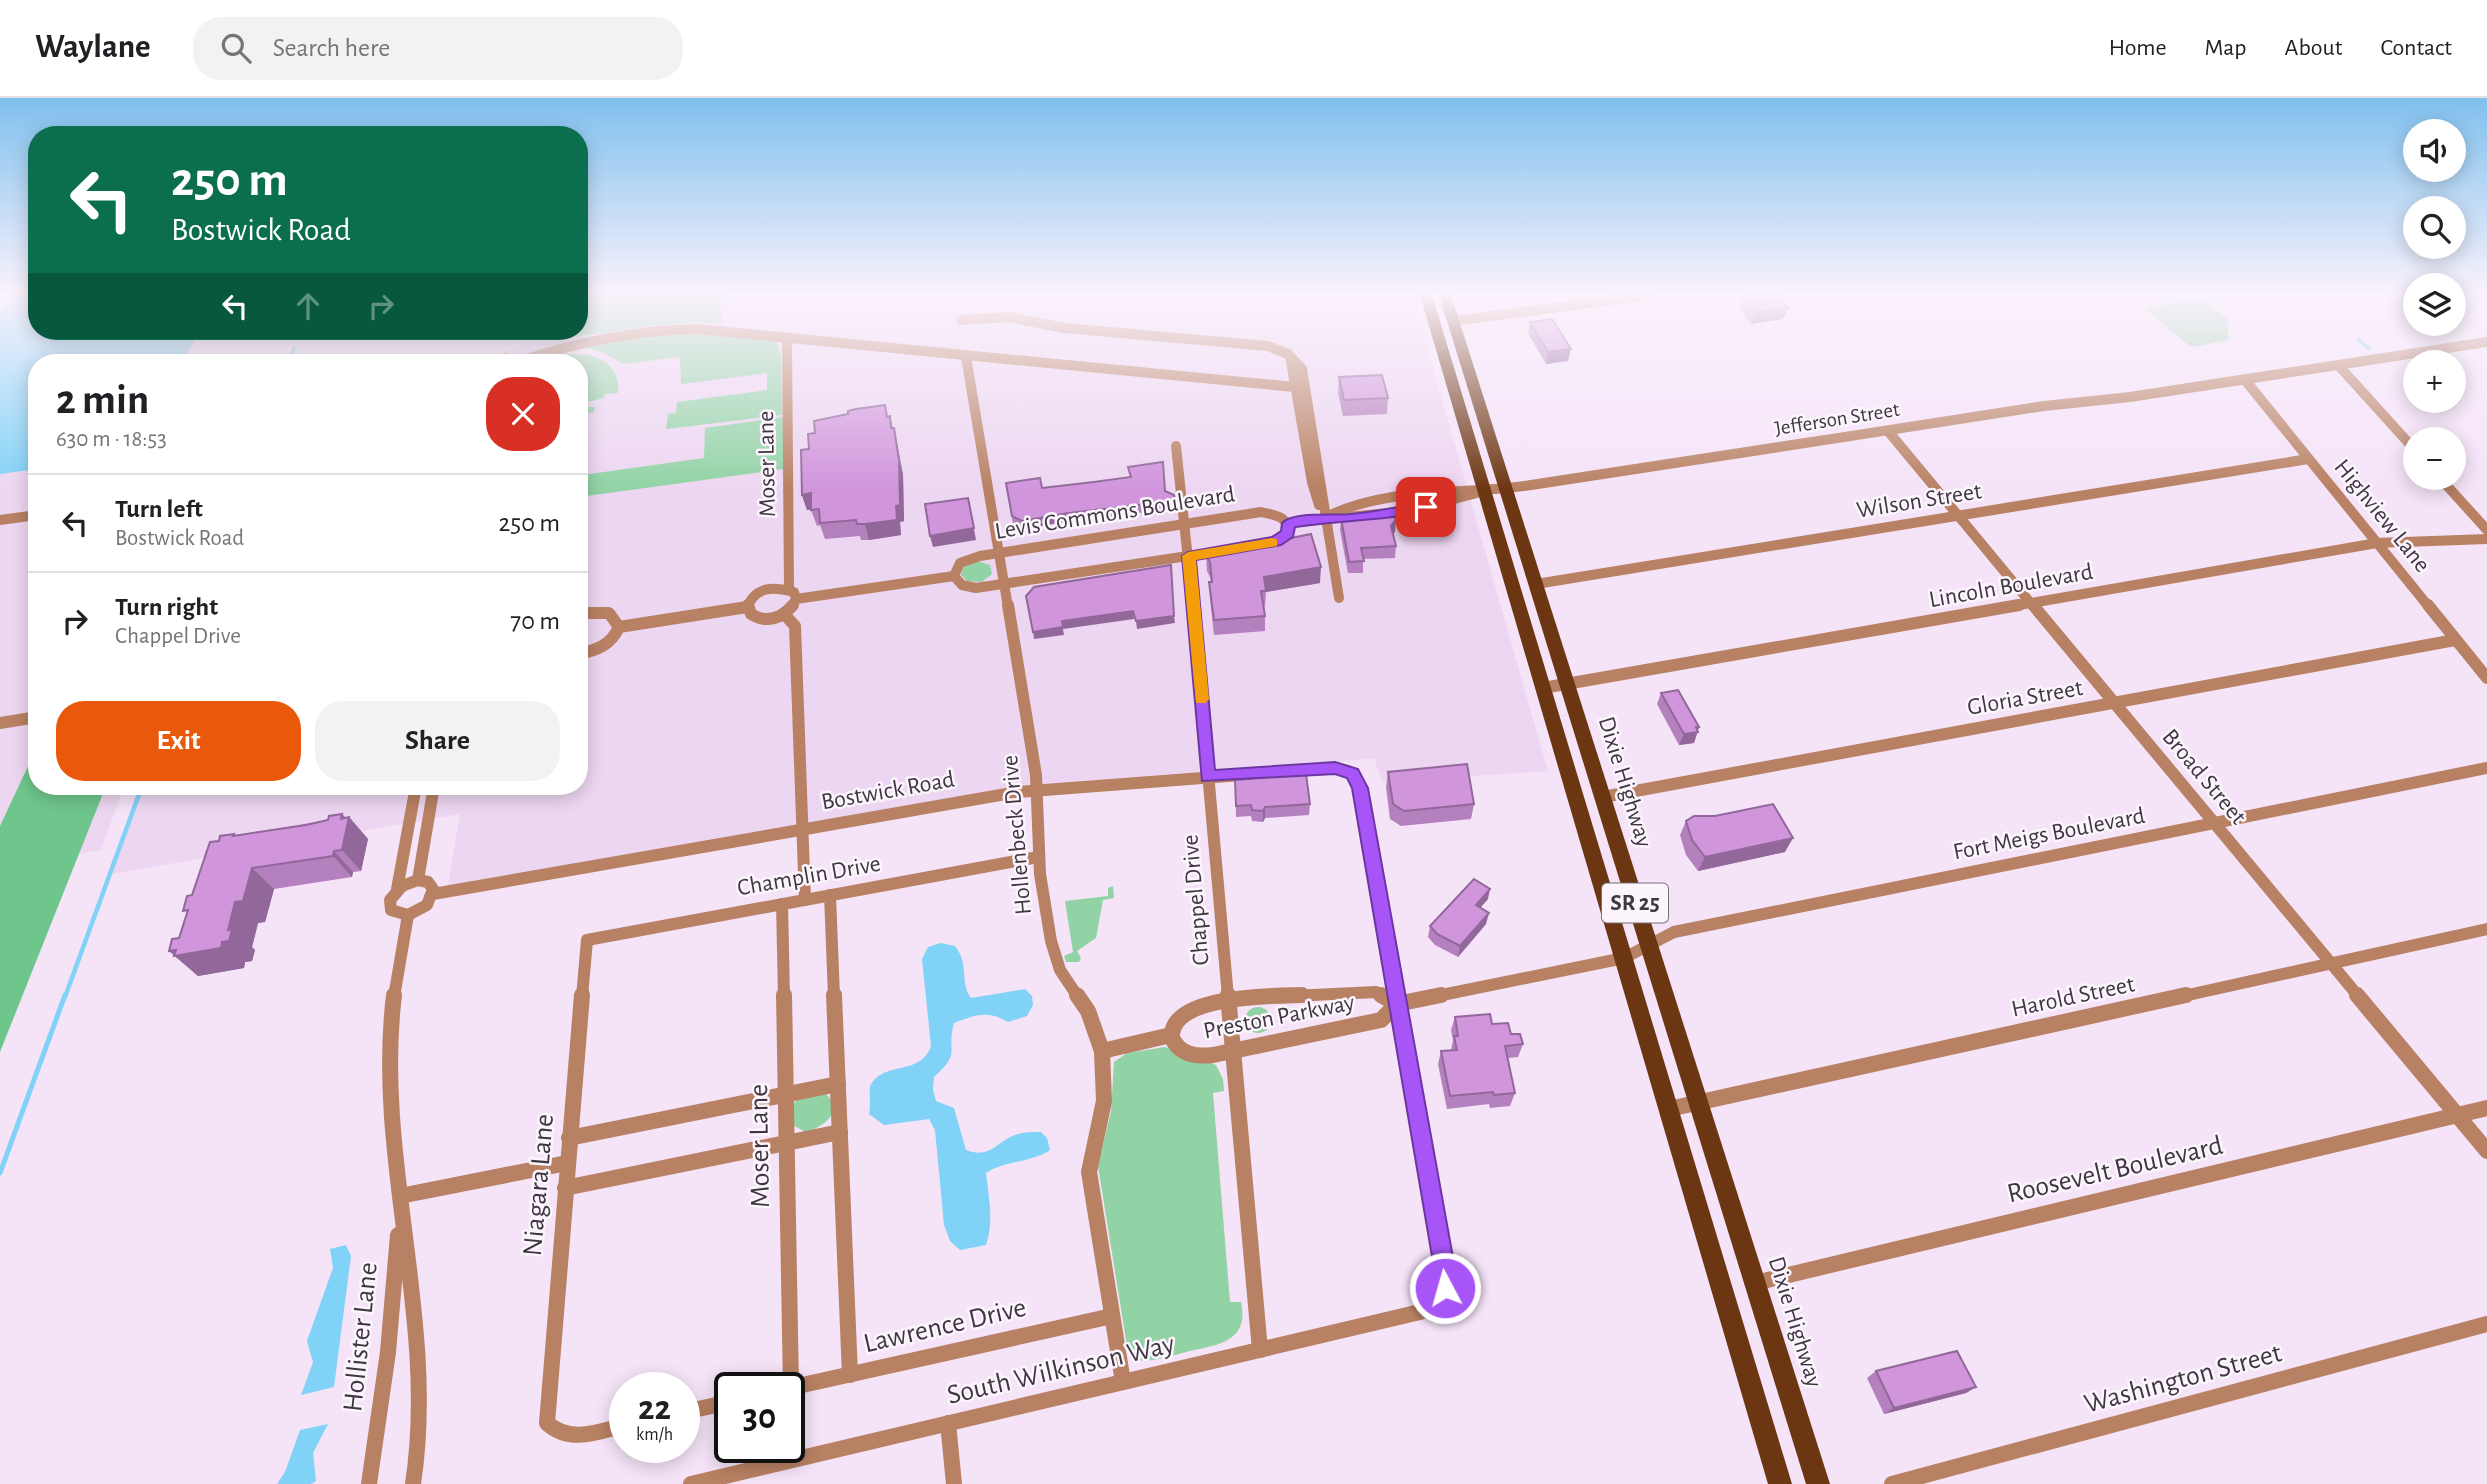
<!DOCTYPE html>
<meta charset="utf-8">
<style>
:root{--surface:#fff;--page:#f2f2f2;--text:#202124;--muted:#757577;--line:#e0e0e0;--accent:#ea580c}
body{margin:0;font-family:"Alegreya Sans",sans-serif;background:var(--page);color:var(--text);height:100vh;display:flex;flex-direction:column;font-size:26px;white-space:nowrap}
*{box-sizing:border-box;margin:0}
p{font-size:23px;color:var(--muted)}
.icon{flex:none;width:38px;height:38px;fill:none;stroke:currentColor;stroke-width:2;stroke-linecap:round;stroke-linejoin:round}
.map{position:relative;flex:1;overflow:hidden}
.details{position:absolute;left:28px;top:256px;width:560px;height:441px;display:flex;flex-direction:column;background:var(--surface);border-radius:28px;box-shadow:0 4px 18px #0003}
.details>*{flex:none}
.guide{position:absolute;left:28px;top:28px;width:560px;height:214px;border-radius:28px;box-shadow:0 4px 18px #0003;background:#0b6e4f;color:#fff;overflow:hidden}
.controls{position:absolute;left:2403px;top:21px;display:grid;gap:14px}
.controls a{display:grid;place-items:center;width:63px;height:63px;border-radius:50%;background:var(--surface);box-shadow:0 4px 18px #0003;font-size:35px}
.speed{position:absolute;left:609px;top:1274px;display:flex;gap:14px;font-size:35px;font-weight:700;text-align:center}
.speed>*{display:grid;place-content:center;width:91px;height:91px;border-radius:50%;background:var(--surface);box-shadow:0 4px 18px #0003;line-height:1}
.speed small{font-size:18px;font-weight:400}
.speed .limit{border:4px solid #111;border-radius:10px;background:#fff;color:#111}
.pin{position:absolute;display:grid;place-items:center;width:60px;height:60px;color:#fff;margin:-30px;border-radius:14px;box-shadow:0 4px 10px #0006}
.me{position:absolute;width:77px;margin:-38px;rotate:354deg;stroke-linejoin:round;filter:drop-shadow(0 0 5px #0008)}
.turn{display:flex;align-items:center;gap:24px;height:147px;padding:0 28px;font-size:32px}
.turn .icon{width:91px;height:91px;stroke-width:2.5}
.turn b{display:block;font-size:49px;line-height:60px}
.lanes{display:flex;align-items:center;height:66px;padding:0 28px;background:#0003;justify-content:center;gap:35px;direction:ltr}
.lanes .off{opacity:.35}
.round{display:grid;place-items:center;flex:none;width:74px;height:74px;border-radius:28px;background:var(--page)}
.headline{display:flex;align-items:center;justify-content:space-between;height:119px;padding:0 28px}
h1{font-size:42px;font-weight:600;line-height:52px}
.primary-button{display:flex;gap:14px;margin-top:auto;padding:14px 28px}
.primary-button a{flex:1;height:80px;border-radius:28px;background:var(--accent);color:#fff;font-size:28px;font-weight:600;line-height:80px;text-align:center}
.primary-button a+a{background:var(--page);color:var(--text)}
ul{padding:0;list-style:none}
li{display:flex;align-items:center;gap:21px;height:98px;padding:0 28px;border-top:2px solid var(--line)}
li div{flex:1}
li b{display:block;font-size:26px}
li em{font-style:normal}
header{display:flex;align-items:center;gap:42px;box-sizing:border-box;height:98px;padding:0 35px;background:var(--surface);border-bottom:2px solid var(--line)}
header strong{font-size:33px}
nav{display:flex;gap:38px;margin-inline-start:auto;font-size:24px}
.search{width:490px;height:63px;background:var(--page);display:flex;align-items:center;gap:18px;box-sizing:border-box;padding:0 24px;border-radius:28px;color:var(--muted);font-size:26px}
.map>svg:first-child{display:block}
.built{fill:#edd6f1}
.green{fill:#91d3a5}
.forest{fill:#6fc68c}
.water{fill:#81d2f7}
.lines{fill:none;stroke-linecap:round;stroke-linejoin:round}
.stream-far2{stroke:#81d2f7;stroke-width:3.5}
.stream-far1{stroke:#81d2f7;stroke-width:4.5}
.stream{stroke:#81d2f7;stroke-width:5}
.street-far2{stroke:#b88163;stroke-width:10}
.street-far1{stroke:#b88163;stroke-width:12}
.street{stroke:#b88163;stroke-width:16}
.primary{fill:#6d3613;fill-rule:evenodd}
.wall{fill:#b480bd}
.shaded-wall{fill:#92689a}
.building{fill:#d195dc;stroke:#92689a;stroke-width:2}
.route{fill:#a855f7;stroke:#6d37a1;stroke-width:2}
.slow{fill:#f59e0b}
.labels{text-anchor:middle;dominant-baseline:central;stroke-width:5;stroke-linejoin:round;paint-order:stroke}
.far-street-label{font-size:21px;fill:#3e373f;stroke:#fcf5fd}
.shield{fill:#fcf5fd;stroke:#777078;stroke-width:2}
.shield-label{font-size:23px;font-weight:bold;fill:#3e373f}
.street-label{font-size:24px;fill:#3e373f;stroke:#fcf5fd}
.near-street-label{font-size:28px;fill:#3e373f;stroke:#fcf5fd}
</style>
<header>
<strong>Waylane</strong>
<div class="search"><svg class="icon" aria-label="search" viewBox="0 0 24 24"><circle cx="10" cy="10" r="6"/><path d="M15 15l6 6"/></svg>Search here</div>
<nav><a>Home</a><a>Map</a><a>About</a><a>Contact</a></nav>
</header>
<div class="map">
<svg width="2487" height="1386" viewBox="0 0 2487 1386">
<rect width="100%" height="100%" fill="#f5e3f8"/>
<g class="built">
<path d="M722 197H1412L1548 673 1382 684 1374 660 1208 678 1018 694 447 793 460 716 111 776 142 688H579V264H475L536 243 687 223 721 225Z"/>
<path d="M37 371V688H124L101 752 0 768V375Z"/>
</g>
<g class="green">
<path d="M579 197H722L721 225C649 220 579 247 507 239L509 233H579Z"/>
<path d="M2204 201 2227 221 2229 242 2191 249 2146 212 2147 209Z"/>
<path d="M676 234 776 243 781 257 782 317 666 331 668 316 676 315 677 304 767 292V275L681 286 680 259 623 266 604 255 587 250 586 245Z"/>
<path d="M586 256C607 262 620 271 618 295L605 296 604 300 587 304 586 309H595L594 314 583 316 579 341V264H534L553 257Z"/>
<path d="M783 319 784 371 579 399V361L583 362 582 377 704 360 705 330Z"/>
<path d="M977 463 990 467 992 476 982 484 967 483 961 477 963 470Z"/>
<path d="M1113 788 1114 800 1103 802 1096 840 1077 853 1081 860 1079 864H1066L1064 858 1073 854 1065 803 1108 798V790Z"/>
<circle cx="1258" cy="922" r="13"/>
<path d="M1165 949 1216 967 1223 981 1224 993 1213 995 1230 1204H1241C1250 1245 1216 1247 1186 1254 1172 1258 1158 1262 1143 1263L1135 1260 1127 1248 1098 1068 1111 1013 1114 964 1127 955Z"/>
<path d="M826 996C845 1014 823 1029 806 1034L794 1028 792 1008 798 1000Z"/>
</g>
<path class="forest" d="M37 649V688H106L0 954V728Z"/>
<g class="water">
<path d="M11 197H37V233H201L181 264H37V371L0 376V216Z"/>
<path d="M941 845 955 848C970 867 959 883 971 900L1025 891 1032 898 1033 907 1027 918 1008 924C988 912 975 917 954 925 946 955 962 954 934 979L933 992 936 1003 954 1010 966 1052C992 1062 998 1041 1018 1036 1025 1034 1033 1034 1041 1034L1047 1040 1050 1052C1031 1065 1005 1062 986 1075 989 1101 994 1123 986 1147L960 1152 950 1143 944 1127 935 1032 929 1021 884 1027 869 1016C871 1008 869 992 870 989 881 962 921 979 931 948L922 861 928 849Z"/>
<path d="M346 1147 351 1158 334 1289 301 1297 313 1264 307 1243 333 1170 330 1151Z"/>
<path d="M328 1326 313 1355 316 1383 311 1386H277L285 1374 300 1332Z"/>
</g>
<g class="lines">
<g class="stream-far2">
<path d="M2358 241 2369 251"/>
<path d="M290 264 294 250"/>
</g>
<path class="stream-far1" d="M65 899 142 688"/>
<path class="stream" d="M0 1075 65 897"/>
<g class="street-far2">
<path d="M961 222 1008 219 1064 230 1268 248 1288 256 1302 271 1339 500"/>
<path d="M1454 223 1650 197"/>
<path d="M787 240 789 491"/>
<path d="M1290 258 1312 384 1319 407"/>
<path d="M966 259 1008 509"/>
<path d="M493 264 506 260 518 264"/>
<path d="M518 264C577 244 635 232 697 231L1305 290"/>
<path d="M2339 268 2415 352"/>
<path d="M2245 282 2429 509"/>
<path d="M1888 333 2034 509"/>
<path d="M1176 348 1193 509"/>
<path d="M2440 380 2487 432"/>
<path d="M1261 414C1276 418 1288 417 1288 435L1267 446 976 490 962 487 954 478 960 465 980 458Z"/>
<path d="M1324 420C1389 387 1461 398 1531 387 1702 362 1873 334 2044 308L2130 299 2487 244"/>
<path d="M0 422 37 417"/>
<path d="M1288 425 1408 413 1477 395"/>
<path d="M1536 486 2308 361"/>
<path d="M796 501 954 478"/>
<path d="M747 509C757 487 774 489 794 494L796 501 792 509"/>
<path d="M2008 509 2377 445 2487 441"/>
</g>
<g class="street-far1">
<path d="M748 507 751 516C767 526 782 520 793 507"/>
<path d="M1008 507 1036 677 1040 776 1051 843 1060 872 1078 899"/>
<path d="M1193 507 1228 899"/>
<path d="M2033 507 2359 899"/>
<path d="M2428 507 2487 580"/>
<path d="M579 515H609L619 529C611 547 597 552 579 556"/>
<path d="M785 517 795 528 805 802"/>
<path d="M619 529 747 509"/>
<path d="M1543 590 2019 507"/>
<path d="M0 625 37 619"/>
<path d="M1603 699 2455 542"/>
<path d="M418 782 428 784 433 791 427 807 408 817 391 812 390 802 402 788Z"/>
<path d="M418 782 434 688"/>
<path d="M397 791 416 688"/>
<path d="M433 796 1018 694 1336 670 1348 673 1357 682 1396 899"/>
<path d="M830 797 834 899"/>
<path d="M782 806 784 899"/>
<path d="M394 899 408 817"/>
<path d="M582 899 587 842 1038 759"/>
<path d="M1270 899 1376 894 1385 899"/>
<path d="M1432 899 1624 860 1674 834 2487 670"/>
<path d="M2179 899 2487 831"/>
</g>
<g class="street">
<path d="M394 897C374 1061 438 1222 413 1386"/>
<path d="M582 897 547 1325C570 1346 598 1334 625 1327"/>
<path d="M784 897 791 1290"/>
<path d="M834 897 850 1277"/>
<path d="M1077 897 1088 913 1102 953 1104 1003 1089 1074 1123 1284"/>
<path d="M1228 897 1260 1252"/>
<path d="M1302 897C1271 898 1169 897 1172 940 1180 957 1196 959 1213 957L1381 922 1397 906"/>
<path d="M1381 897 1397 906"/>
<path d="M2357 897 2487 1053"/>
<path d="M1397 906 1441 897"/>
<path d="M1102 953 1171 937"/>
<path d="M1669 1011 2186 897"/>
<path d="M569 1040 838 986"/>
<path d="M565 1090 840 1034"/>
<path d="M400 1098 567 1065"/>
<path d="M1755 1185 2487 1010"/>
<path d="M789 1290 1112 1218"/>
<path d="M684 1314 730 1304"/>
<path d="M948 1325 954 1386"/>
<path d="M369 1386 388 1254 398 1137"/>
<path d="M691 1386 1420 1214C1437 1205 1444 1195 1446 1176L1396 897"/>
<path d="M1892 1386 2487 1226"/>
</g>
<g class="primary">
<path d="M1420 197H1432L1792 1386H1768Z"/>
<path d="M1439 197H1451L1830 1386H1806Z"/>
</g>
</g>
<g class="wall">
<path d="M1743 199 1783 221 1751 226 1739 210Z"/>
<path d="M1530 224 1568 263 1546 266 1528 235Z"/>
<path d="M1339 279 1388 300 1387 316 1343 318 1338 295Z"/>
<path d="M890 318 897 346 903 377 904 423 900 424 901 437 869 442H861L860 438 825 441 820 427 817 428 811 412H807L802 397 809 351Z"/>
<path d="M1128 369 1165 393 1174 397 1175 411 1070 423 1024 431 1013 426 1006 385 1042 390 1130 379Z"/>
<path d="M1341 420 1395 434 1393 436 1396 448 1395 460 1363 461V475H1348L1340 432Z"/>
<path d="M1206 457 1320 485 1266 494 1265 508H1264L1265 518V533L1214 537 1210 500 1209 484H1211L1210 479 1207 473Z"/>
<path d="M1661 595 1699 629 1694 645 1679 647 1657 606Z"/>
<path d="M1388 674 1474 706 1471 721 1401 728 1390 721 1386 689Z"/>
<path d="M1235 682 1310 706 1309 717 1265 720 1263 724 1252 723 1251 718 1236 719Z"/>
<path d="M342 716 346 720 349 719 368 741 361 773 353 774 352 779 274 791 265 824 258 825 252 849 255 852 252 863 245 864 244 870 198 878 169 853 179 840 192 797 219 743 236 738 328 722Z"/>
<path d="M1686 723 1785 754 1698 773 1686 757 1680 737Z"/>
<path d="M1488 801 1480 810 1486 826 1458 859 1435 847 1428 839 1430 828Z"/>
<path d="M1455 919 1492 926 1511 936 1523 946 1518 959 1508 960 1515 995 1510 1008 1490 1010 1489 1006 1447 1011 1438 966 1441 953 1451 952 1453 942 1451 932Z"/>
<path d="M1876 1273 1976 1289 1966 1295 1884 1316 1867 1280Z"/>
</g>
<g class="shaded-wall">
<path d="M1788 210 1783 221 1751 226 1755 214Z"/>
<path d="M1571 251 1568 263 1546 266 1548 254Z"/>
<path d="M894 330 903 377 904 423 900 424 901 437 869 442 865 426 896 408Z"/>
<path d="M811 395 816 411 807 412 802 397Z"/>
<path d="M968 400 976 442 933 449 930 438Z"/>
<path d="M1069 415 1070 423 1024 431 1022 423Z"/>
<path d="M1396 422 1395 434 1390 440 1391 428Z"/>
<path d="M1321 469 1320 485 1266 494 1264 479Z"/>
<path d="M1133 513 1134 521 1063 531 1064 537 1034 541 1033 534 1062 523Z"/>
<path d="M1174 518 1175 525 1137 531 1136 523Z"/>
<path d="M1696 629H1699L1694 645 1679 647 1684 636Z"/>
<path d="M1265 709V720L1263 724V713Z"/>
<path d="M342 716 348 723 349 719 368 741 361 773 342 752 341 721Z"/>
<path d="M1793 740 1785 754 1698 773 1705 759Z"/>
<path d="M334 753 353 774 352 779 333 758Z"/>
<path d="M252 770 274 791 265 824 258 825 252 849 255 852 252 863 245 864 244 870 198 878 169 853 222 844 228 832 235 804Z"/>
<path d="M1490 791 1488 801 1473 818 1476 807Z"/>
<path d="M1489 815 1486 826 1458 859 1460 848Z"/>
<path d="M1976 1289 1966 1295 1884 1316 1894 1310Z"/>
</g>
<g class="building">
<path d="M1756 197H1777L1788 210 1755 214 1743 199Z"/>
<path d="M1552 221 1571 251 1548 254 1530 224Z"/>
<path d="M1382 277 1388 300 1344 302 1339 279Z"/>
<path d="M885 307 887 319 890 318 891 330H894L899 362 900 407 896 408 897 422 865 426H857L856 422 820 425 819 411 811 412V395L802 397 801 352 809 351 808 336 815 335 814 323 848 316V313L856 311Z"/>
<path d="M1163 364 1165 393 1174 397 1175 403 1069 415 1022 423 1012 418 1006 385 1040 380 1042 390 1094 384 1131 379 1128 369Z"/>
<path d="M968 400 974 430 930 438 925 406Z"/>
<path d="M1385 415 1394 418 1396 422 1391 428 1396 448 1361 450 1364 463 1349 464 1341 420 1377 418Z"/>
<path d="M1311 436 1321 469 1264 479 1266 493H1261L1265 518 1214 522 1209 484H1212L1210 464 1206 457 1211 452 1251 448Z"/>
<path d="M1171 467 1174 518 1136 523 1133 513 1062 523 1063 529 1033 534 1026 498 1034 489Z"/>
<path d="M1678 592 1699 629H1696L1698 634 1684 636 1661 595Z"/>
<path d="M1467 666 1474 706 1404 713 1393 706 1388 674Z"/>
<path d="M1306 676 1310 706 1265 709 1263 713 1252 712 1251 707 1236 708 1235 682Z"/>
<path d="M1773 706 1793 740 1705 759 1692 742 1686 723 1694 718H1715Z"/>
<path d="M342 716 341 721 349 719 342 752 334 753 333 758 252 770 243 803 235 804 228 832 232 831 229 843 222 844 221 850 174 858 176 852 169 853 172 841 179 840 188 812 183 813 187 798 192 797 210 744 219 743 220 738 234 736 233 738 306 727 328 722 329 718Z"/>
<path d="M1474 781 1490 791 1476 807 1489 815 1460 848 1437 836 1430 828Z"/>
<path d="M1490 916 1492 926 1508 925 1511 936H1520L1523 946 1505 948 1515 995 1494 997 1493 994 1450 998 1441 953 1457 952 1454 938H1458L1455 919Z"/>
<path d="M1957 1253 1976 1289 1894 1310 1876 1273Z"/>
</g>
<linearGradient id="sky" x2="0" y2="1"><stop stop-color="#7fc0ee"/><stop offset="0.5" stop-color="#faf2fc"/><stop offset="1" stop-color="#faf2fc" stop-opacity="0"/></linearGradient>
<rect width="2487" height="391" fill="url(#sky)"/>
<path class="route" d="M1426 404 1431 406V412C1386 423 1340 422 1295 429L1293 439 1281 447 1196 462 1215 672 1335 664 1358 671 1368 690 1456 1176 1453 1197 1445 1200 1438 1197 1435 1176 1352 690 1347 680 1335 676 1202 683 1182 458 1188 454 1272 439 1281 433 1282 425C1294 413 1333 418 1351 416 1376 414 1401 408 1426 404Z"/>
<path class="slow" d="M1272 440 1277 441V448L1196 462 1209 601 1206 605H1196L1182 458 1188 454Z"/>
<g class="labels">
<g class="far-street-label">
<text transform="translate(1837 321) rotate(-9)">Jefferson Street</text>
</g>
<rect class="shield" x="1602" y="785.5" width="66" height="39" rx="5"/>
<g class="shield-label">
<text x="1635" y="805">SR 25</text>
</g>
<g class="street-label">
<text transform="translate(767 366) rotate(-91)">Moser Lane</text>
<text transform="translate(1919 403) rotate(-9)">Wilson Street</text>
<text transform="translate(1115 415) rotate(-9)">Levis Commons Boulevard</text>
<text transform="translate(2382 418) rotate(51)">Highview Lane</text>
<text transform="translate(2011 488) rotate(-10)">Lincoln Boulevard</text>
<text transform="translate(2025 600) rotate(-10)">Gloria Street</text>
<text transform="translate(2204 679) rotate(50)">Broad Street</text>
<text transform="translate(1625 684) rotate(73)">Dixie Highway</text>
<text transform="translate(888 693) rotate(-10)">Bostwick Road</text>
<text transform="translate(2049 736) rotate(-11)">Fort Meigs Boulevard</text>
<text transform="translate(1017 737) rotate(-95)">Hollenbeck Drive</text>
<text transform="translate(809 778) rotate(-10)">Champlin Drive</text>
<text transform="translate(1196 802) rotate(-95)">Chappel Drive</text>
<text transform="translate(2073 899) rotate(-12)">Harold Street</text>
<text transform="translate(1279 919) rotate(-11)">Preston Parkway</text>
<text transform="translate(1795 1224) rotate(73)">Dixie Highway</text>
</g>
<g class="near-street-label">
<text transform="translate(760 1048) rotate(-91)">Moser Lane</text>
<text transform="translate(2115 1072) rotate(-13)">Roosevelt Boulevard</text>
<text transform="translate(539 1087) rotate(-85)">Niagara Lane</text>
<text transform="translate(945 1228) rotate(-13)">Lawrence Drive</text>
<text transform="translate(361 1239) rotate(-84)">Hollister Lane</text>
<text transform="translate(1061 1272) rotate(-13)">South Wilkinson Way</text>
<text transform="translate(2183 1281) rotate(-15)">Washington Street</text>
</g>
</g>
</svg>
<div class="controls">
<a><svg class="icon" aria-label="sound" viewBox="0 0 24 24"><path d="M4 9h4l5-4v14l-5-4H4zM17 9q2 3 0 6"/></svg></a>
<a><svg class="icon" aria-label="search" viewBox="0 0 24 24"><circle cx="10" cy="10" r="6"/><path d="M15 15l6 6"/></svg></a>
<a><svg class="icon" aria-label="layers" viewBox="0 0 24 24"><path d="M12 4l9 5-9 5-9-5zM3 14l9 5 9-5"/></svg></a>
<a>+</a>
<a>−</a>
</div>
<div class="speed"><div>22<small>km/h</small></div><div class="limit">30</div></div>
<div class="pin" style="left:1426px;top:409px;background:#d93025"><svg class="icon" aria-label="arrive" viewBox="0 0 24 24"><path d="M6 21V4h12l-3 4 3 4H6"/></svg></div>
<svg class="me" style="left:1445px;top:1190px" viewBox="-20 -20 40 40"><circle r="17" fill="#a855f7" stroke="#fff" stroke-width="3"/><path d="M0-11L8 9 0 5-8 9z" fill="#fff"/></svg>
<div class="guide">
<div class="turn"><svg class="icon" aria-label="left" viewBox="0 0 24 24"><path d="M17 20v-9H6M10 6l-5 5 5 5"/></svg><div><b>250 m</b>Bostwick Road</div></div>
<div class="lanes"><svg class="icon" aria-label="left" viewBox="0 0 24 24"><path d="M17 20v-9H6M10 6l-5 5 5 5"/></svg><svg class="icon off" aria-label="ahead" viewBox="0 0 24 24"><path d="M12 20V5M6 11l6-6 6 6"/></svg><svg class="icon off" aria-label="right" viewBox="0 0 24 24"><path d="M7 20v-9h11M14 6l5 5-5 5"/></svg></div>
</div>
<section class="details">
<div class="headline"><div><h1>2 min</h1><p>630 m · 18:53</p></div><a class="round" style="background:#d93025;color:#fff"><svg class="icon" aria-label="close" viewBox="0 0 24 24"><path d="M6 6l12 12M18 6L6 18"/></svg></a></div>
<ul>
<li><svg class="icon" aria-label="left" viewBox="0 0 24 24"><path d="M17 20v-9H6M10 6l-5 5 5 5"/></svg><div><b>Turn left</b><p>Bostwick Road</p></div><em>250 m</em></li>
<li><svg class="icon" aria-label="right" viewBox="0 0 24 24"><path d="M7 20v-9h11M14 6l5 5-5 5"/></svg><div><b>Turn right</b><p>Chappel Drive</p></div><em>70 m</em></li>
</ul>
<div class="primary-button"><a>Exit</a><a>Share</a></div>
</section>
</div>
